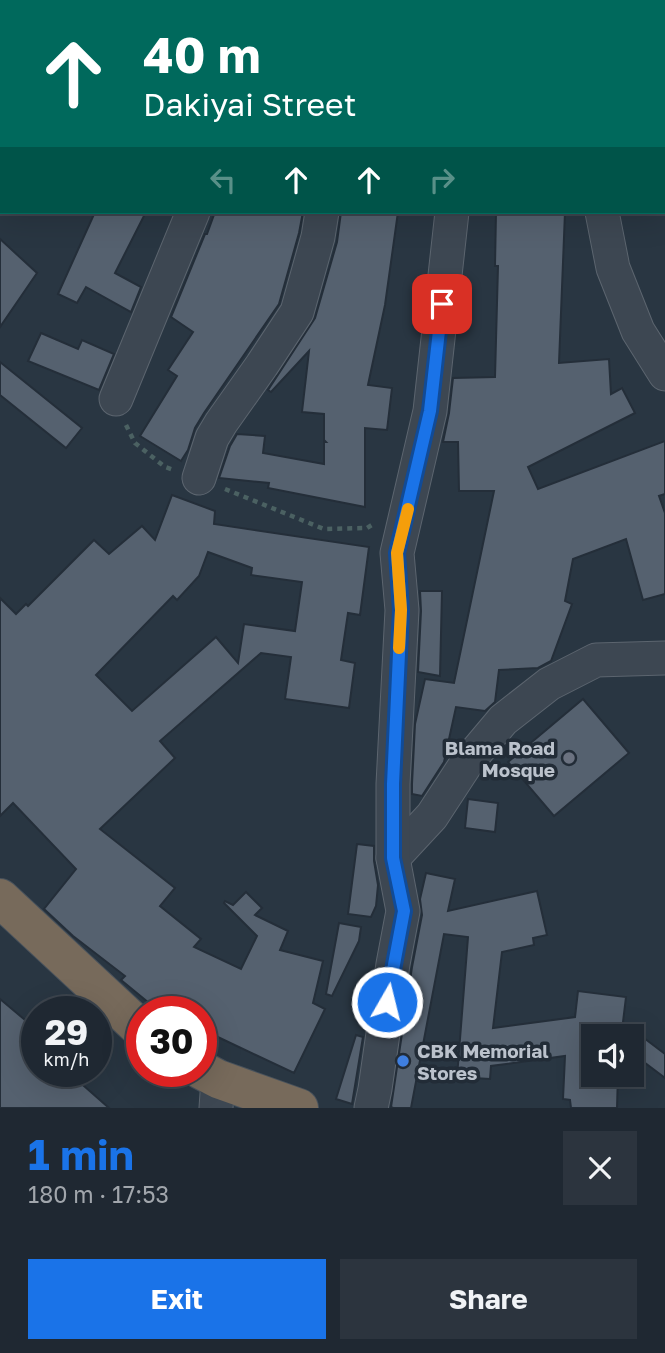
<!DOCTYPE html>
<meta charset="utf-8">
<style>
:root{--surface:#1f2832;--page:#2c343e;--text:#f1f3f6;--muted:#a1a6ac;--line:#3c444d;--accent:#1a73e8}
body{margin:0;font-family:"Golos Text",sans-serif;background:var(--page);color:var(--text);height:100vh;display:flex;flex-direction:column;font-size:26px;white-space:nowrap}
*{box-sizing:border-box;margin:0}
p{font-size:23px;color:var(--muted)}
.icon{flex:none;width:38px;height:38px;fill:none;stroke:currentColor;stroke-width:2;stroke-linecap:round;stroke-linejoin:round}
.map{position:relative;height:1108px;overflow:hidden}
.side{display:flex;flex-direction:column;background:var(--surface);flex:1}
.side>*{flex:none}
.hud{position:absolute;left:0px;top:0px;width:665px;height:214px;box-shadow:0 7px 28px #0002,0 0 0 2px var(--line);background:#00695c;color:#fff;overflow:hidden}
.controls{position:absolute;left:581px;top:1024px;display:grid;gap:14px}
.controls a{display:grid;place-items:center;width:63px;height:63px;border-radius:0px;background:var(--surface);box-shadow:0 7px 28px #0002,0 0 0 2px var(--line);font-size:35px}
.speed{position:absolute;left:21px;top:996px;display:flex;gap:14px;font-size:35px;font-weight:700;text-align:center}
.speed>*{display:grid;place-content:center;width:91px;height:91px;border-radius:50%;background:var(--surface);box-shadow:0 7px 28px #0002,0 0 0 2px var(--line);line-height:1}
.speed small{font-size:18px;font-weight:400}
.speed .limit{border:10px solid #d22;background:#fff;color:#111}
.pin{position:absolute;display:grid;place-items:center;width:60px;height:60px;color:#fff;margin:-30px;border-radius:14px;box-shadow:0 4px 10px #0006}
.me{position:absolute;width:77px;margin:-38px;rotate:8deg;stroke-linejoin:round;filter:drop-shadow(0 0 5px #0008)}
.turn{display:flex;align-items:center;gap:24px;height:147px;padding:0 28px;font-size:32px}
.turn .icon{width:91px;height:91px;stroke-width:2.5}
.turn b{display:block;font-size:49px;line-height:60px}
.lanes{display:flex;align-items:center;height:66px;padding:0 28px;background:#0003;justify-content:center;gap:35px;direction:ltr}
.lanes .off{opacity:.35}
.round{display:grid;place-items:center;flex:none;width:74px;height:74px;border-radius:0px;background:var(--page)}
.summary{display:flex;align-items:center;justify-content:space-between;height:119px;padding:0 28px}
h1{font-size:42px;font-weight:700;line-height:52px;color:var(--accent)}
.button{display:flex;gap:14px;margin-top:auto;padding:14px 28px}
.button a{flex:1;height:80px;border-radius:0px;background:var(--accent);color:#fff;font-size:28px;font-weight:700;line-height:80px;text-align:center}
.button a+a{background:var(--page);color:var(--text)}
.map>svg:first-child{display:block}
.building{fill:#55616f;stroke:#242e39;stroke-width:2;fill-rule:evenodd}
.lines{fill:none;stroke-linecap:round;stroke-linejoin:round}
.minor-casing{stroke:#5c656f;stroke-width:35}
.highway-casing{stroke:#48525c;stroke-width:40}
.path{stroke:#4b6162;stroke-width:4.5;stroke-dasharray:5 5;stroke-linecap:butt}
.minor{stroke:#3d4752;stroke-width:33}
.highway{stroke:#776a5b;stroke-width:38}
.route-casing{stroke:#114b97;stroke-width:18}
.route{stroke:#1a73e8;stroke-width:12}
.slow{stroke:#f59e0b;stroke-width:12}
.worship-dot{fill:#6b7280;stroke:#222c37;stroke-width:2.5}
.shop-dot{fill:#3f7fe0;stroke:#222c37;stroke-width:2.5}
.labels{text-anchor:middle;dominant-baseline:central;stroke-width:7;stroke-linejoin:round;paint-order:stroke}
.poi-label{font-size:19px;font-weight:bold;fill:#bbc2cc;stroke:#222c37;text-anchor:end}
</style>
<div class="map">
<svg width="665" height="1108" viewBox="0 0 665 1108">
<rect width="100%" height="100%" fill="#293642"/>
<g class="building">
<path d="M95 212H146L115 273 141 287 131 312 86 287 77 303 58 294Z"/>
<path d="M215 212H303L299 233 279 304 204 413 195 428 188 450 181 461 140 436 177 376 168 370 193 332 171 317 205 234H207Z"/>
<path d="M341 212H398L385 305 368 385 392 388 387 430 365 428V507L268 488 269 483 219 478 230 446 237 434 265 436 263 453 324 464V442H326L324 440V414L302 412 309 351 271 392 268 390 315 318 337 242Z"/>
<path d="M496 212H565L559 363 609 359 611 394 622 388 635 413 528 467 538 489 665 441V494L659 496 665 513V594L643 600 626 539 573 559 565 601 572 604 551 661 538 668 499 670 495 702 485 711 456 707 444 762 422 796 412 794V784L415 724 425 679 454 683 494 491H459L458 442H443L449 413 453 378 495 377 498 266H495Z"/>
<path d="M0 239 37 273 0 327Z"/>
<path d="M41 333 78 349 82 340 114 354 99 390 28 361Z"/>
<path d="M0 362 82 428 66 448 0 395Z"/>
<path d="M172 495 215 511 214 524 369 547 360 615 348 613 341 660 355 663 349 708 285 699 291 657 261 653 160 741 175 758 100 829 175 888 160 906 201 939 194 947 241 969 257 936 224 903 225 901 233 905 246 892 262 908 255 915 288 931 280 950 323 961 313 1003 325 1009 294 1073 201 1029V1012H160L121 980 125 976 73 936 44 909 76 869 13 803 0 816V598L16 614 26 604 28 606 94 540 109 554 142 526 155 540ZM208 552 252 568 251 575 302 582 295 631 244 624 238 663 216 637 132 711 96 675 173 596 177 600 199 576Z"/>
<path d="M420 591H442L440 676 418 672 421 611Z"/>
<path d="M583 699 629 753 554 816 508 762Z"/>
<path d="M468 799 498 803 495 832 465 828Z"/>
<path d="M357 844 374 846V861L378 885 376 906 371 917 348 914Z"/>
<path d="M426 873 455 879 448 911 537 891 547 935 533 938 534 945 502 952 493 1028 575 1017 578 991 626 997 623 1022 665 1054V1078L632 1053V1036H593V1074H618L617 1108H571L570 1100 563 1099 565 1056 491 1066 490 1079 457 1077 468 937 444 934 411 1108H393L391 1107 412 967 422 915 420 899Z"/>
<path d="M339 923 361 927 359 941 332 996 326 994Z"/>
<path d="M0 999 37 1030V1071H67L109 1108H0Z"/>
<path d="M356 1035 363 1037 352 1104 336 1099Z"/>
</g>
<g class="lines">
<defs>
<g id="minor">
<path d="M65 2 66 0"/>
<path d="M274 2V0"/>
<path d="M358 2V0"/>
<path d="M476 2 477 0"/>
<path d="M623 2 624 0"/>
<path d="M0 73 2 71"/>
<path d="M602 212 613 268 638 331 665 374"/>
<path d="M116 399 193 212"/>
<path d="M199 478 212 438 221 423 262 365 297 312 318 237 322 212"/>
<path d="M393 858 432 816 466 764 503 720 549 684 596 660 665 658"/>
<path d="M216 1108 218 1079"/>
<path d="M371 1108 375 1089 393 964 403 911 393 858V784L402 610 397 553 430 411 452 212"/>
</g>
<g id="highway">
<path d="M0 898 142 1030"/>
<path d="M201 1070 218 1079 299 1108"/>
</g>
</defs>
<use href="#minor" class="minor-casing"/>
<use href="#highway" class="highway-casing"/>
<g class="path">
<path d="M126 425 135 443 165 467 174 470"/>
<path d="M225 489 324 529 367 528 375 523"/>
</g>
<use href="#minor" class="minor"/>
<use href="#highway" class="highway"/>
</g>
<g class="lines">
<defs>
<path id="route" d="M387 1002 404 911 393 858V784L401 610 397 553 430 411 442 304"/>
</defs>
<use href="#route" class="route-casing"/>
<use href="#route" class="route"/>
<path class="slow" d="M399 648 401 610 397 553 408 509"/>
</g>
<circle class="worship-dot" cx="569" cy="758" r="7"/>
<circle class="shop-dot" cx="403" cy="1061" r="7"/>
<g class="labels">
<g class="poi-label">
<text x="555" y="747">Blama Road<tspan x="555" dy="22">Mosque</tspan></text>
<text x="417" y="1050" text-anchor="start">CBK Memorial<tspan x="417" dy="22">Stores</tspan></text>
</g>
</g>
</svg>
<div class="controls">
<a><svg class="icon" aria-label="sound" viewBox="0 0 24 24"><path d="M4 9h4l5-4v14l-5-4H4zM17 9q2 3 0 6"/></svg></a>
</div>
<div class="speed"><div>29<small>km/h</small></div><div class="limit">30</div></div>
<div class="pin" style="left:442px;top:304px;background:#d93025"><svg class="icon" aria-label="arrive" viewBox="0 0 24 24"><path d="M6 21V4h12l-3 4 3 4H6"/></svg></div>
<svg class="me" style="left:387px;top:1002px" viewBox="-20 -20 40 40"><circle r="17" fill="#1a73e8" stroke="#fff" stroke-width="3"/><path d="M0-11L8 9 0 5-8 9z" fill="#fff"/></svg>
<div class="hud">
<div class="turn"><svg class="icon" aria-label="ahead" viewBox="0 0 24 24"><path d="M12 20V5M6 11l6-6 6 6"/></svg><div><b>40 m</b>Dakiyai Street</div></div>
<div class="lanes"><svg class="icon off" aria-label="left" viewBox="0 0 24 24"><path d="M17 20v-9H6M10 6l-5 5 5 5"/></svg><svg class="icon" aria-label="ahead" viewBox="0 0 24 24"><path d="M12 20V5M6 11l6-6 6 6"/></svg><svg class="icon" aria-label="ahead" viewBox="0 0 24 24"><path d="M12 20V5M6 11l6-6 6 6"/></svg><svg class="icon off" aria-label="right" viewBox="0 0 24 24"><path d="M7 20v-9h11M14 6l5 5-5 5"/></svg></div>
</div>
</div>
<section class="side">
<div class="summary"><div><h1>1 min</h1><p>180 m · 17:53</p></div><a class="round"><svg class="icon" aria-label="close" viewBox="0 0 24 24"><path d="M6 6l12 12M18 6L6 18"/></svg></a></div>
<div class="button"><a>Exit</a><a>Share</a></div>
</section>
